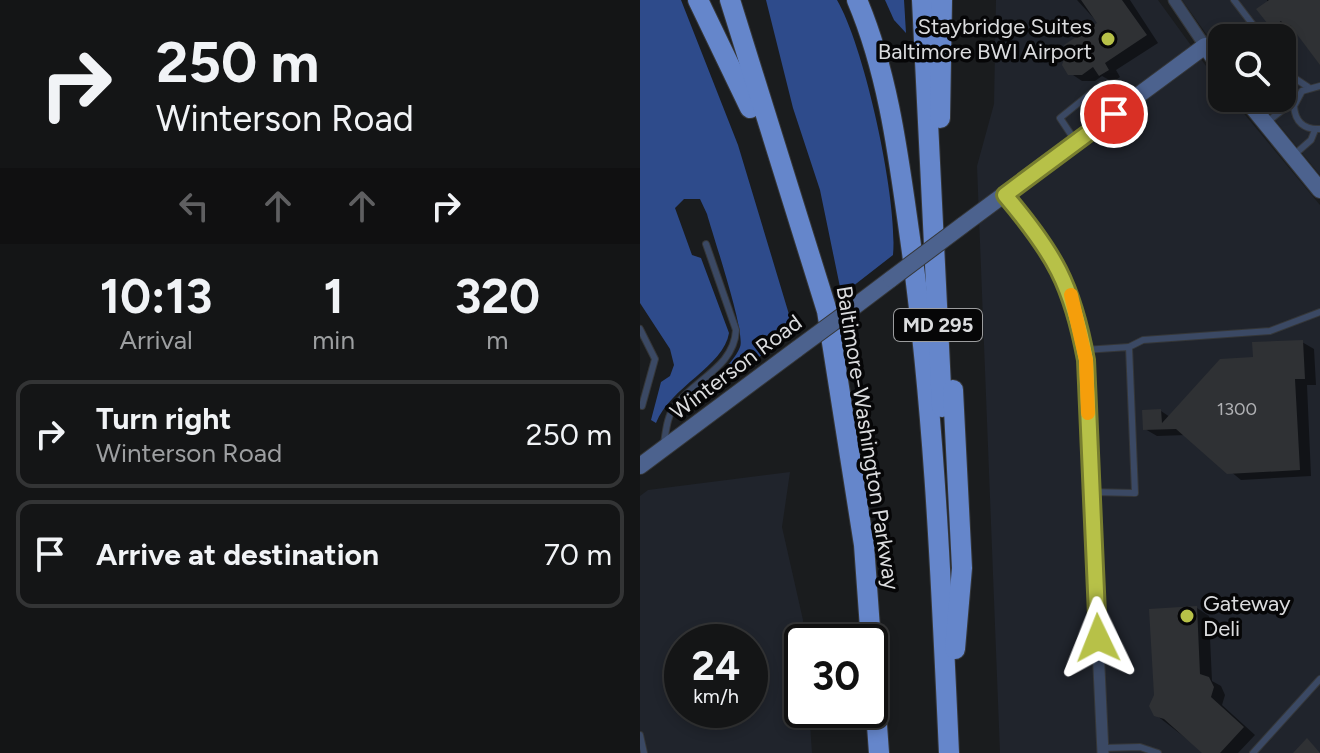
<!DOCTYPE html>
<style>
:root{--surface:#141516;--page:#1d1e1f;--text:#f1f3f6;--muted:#9d9fa1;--line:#333435}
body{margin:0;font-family:Figtree,sans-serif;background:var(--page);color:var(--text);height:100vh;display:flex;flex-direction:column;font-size:30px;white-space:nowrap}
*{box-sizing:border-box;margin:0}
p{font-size:26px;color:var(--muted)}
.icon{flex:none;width:44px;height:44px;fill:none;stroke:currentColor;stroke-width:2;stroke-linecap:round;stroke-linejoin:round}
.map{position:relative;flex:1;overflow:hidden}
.side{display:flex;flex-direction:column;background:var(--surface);width:640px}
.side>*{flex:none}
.banner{background:#141516;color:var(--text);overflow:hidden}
.controls{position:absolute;left:568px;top:24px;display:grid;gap:16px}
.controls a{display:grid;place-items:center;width:88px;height:88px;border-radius:16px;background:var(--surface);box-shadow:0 4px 12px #0003,0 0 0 2px var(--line);font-size:40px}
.speed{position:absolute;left:24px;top:624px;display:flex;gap:16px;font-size:40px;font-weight:700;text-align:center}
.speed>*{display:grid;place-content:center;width:104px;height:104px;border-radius:50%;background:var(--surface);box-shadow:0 4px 12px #0003,0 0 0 2px var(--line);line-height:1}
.speed small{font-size:20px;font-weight:400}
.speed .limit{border:4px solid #111;border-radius:12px;background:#fff;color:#111}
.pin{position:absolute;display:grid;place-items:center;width:68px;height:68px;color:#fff;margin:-34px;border:4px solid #fff;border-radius:50%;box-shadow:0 2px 8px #0007}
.me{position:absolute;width:88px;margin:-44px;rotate:358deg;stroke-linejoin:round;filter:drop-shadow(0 0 6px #0008)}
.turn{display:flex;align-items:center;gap:28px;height:168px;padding:0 24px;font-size:36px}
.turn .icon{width:104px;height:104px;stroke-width:2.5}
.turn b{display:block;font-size:56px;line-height:68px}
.lanes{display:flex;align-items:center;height:76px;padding:0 24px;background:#0003;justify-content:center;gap:40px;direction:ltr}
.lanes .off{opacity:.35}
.eta{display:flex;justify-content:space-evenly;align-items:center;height:136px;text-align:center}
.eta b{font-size:48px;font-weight:700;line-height:56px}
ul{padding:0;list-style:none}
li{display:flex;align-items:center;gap:24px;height:108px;margin:0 16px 12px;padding:0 8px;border:4px solid var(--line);border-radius:16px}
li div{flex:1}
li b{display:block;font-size:30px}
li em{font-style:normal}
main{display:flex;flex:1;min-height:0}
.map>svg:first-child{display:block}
.built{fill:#20242c;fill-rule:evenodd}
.forest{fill:#2e4b8b}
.shadow{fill:#0007}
.building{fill:#2f3134}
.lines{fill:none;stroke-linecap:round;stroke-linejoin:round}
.lane-casing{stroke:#353739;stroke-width:8}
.street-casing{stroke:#353739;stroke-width:13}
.secondary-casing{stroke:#353739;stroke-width:18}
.highway-casing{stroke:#353739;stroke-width:22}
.lane{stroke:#3b4964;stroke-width:6}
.street{stroke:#3b4964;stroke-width:11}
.secondary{stroke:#4c628e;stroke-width:16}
.highway{stroke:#6586cb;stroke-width:20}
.secondary-bridge-casing{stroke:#353739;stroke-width:18;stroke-linecap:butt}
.secondary-bridge{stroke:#4c628e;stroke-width:16}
.route-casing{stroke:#777d2f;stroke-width:20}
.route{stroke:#b7c148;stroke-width:14}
.slow{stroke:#f59e0b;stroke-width:14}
.poi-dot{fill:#b7c148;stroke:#060607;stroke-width:3}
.labels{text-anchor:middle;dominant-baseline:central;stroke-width:7;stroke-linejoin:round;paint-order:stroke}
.number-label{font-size:18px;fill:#b0b1b4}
.shield{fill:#060607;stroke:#9b9c9e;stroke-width:2}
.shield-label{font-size:20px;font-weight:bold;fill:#dbdcde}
.poi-label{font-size:22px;fill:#dbdcde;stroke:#060607;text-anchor:end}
.street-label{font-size:22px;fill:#dbdcde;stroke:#060607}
</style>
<main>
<section class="side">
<div class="banner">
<div class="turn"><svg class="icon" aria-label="right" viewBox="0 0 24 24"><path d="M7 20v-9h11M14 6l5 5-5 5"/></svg><div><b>250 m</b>Winterson Road</div></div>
<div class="lanes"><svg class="icon off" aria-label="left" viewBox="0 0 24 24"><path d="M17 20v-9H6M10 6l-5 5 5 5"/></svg><svg class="icon off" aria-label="ahead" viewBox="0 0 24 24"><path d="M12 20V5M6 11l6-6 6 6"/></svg><svg class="icon off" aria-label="ahead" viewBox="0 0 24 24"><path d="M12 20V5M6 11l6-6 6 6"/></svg><svg class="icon" aria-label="right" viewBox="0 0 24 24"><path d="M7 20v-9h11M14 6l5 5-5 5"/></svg></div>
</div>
<div class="eta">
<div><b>10:13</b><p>Arrival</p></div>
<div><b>1</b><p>min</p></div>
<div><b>320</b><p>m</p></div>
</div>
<ul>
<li><svg class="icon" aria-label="right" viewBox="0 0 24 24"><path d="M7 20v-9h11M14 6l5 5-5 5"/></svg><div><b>Turn right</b><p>Winterson Road</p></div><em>250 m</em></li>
<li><svg class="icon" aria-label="arrive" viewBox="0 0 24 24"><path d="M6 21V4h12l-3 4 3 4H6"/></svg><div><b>Arrive at destination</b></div><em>70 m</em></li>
</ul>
</section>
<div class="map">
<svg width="680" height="753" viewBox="0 0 680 753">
<rect width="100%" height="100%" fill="#1a1c1e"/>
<g class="built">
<path d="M356 0H518L582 88V98H591L680 205V753H360L337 166 354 104Z"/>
<path d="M542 0H680V175L617 98H642V38H582V56Z"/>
<path d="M150 472 142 527 163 620 162 710H169L172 753H0V496L8 490ZM42 642H110V710H42Z"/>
</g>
<g class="forest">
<path d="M0 0H41L98 145 151 321 144 339 40 414 39 410C55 393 93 367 100 347 106 333 73 236 67 214L60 199H44L35 208 52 255 61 258 89 333C84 366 30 387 16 423L11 420 21 382 30 376 34 365 30 349 0 303Z"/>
<path d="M126 0H197C225 48 258 200 253 255L208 290 200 287 180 190 153 108Z"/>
<path d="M245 0H264L266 33 254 20Z"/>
</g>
<g class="shadow">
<path d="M437 0H490L518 43 476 70 480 77 473 82 462 76 455 81H442L430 73 459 24Z"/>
<path d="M627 0H680V59L660 34 651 29 644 34 632 27Z"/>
<path d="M662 342 674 349 676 385H667L671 476 601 480 546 435 517 436 505 429 521 411 530 417 615 359Z"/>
<path d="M557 608 569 616 572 681 581 686 585 695 582 705 615 735 598 753H565L516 715Z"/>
</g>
<g class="building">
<path d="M441 0H482L507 35 465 63 469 70 459 76 453 67 442 75H428L422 65 427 50 424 45 457 23Z"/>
<path d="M629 0H680V65L650 25 646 28 641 21 631 28 616 9Z"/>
<path d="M663 340 665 379H655L660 470 587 474 536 429 503 430 502 410 521 409 522 423 580 359 613 357 612 342Z"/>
<path d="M557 606 560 674 569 677 574 687 571 697 604 727 580 753H562L524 719 514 716 509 706 514 695 509 609Z"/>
<path d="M667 738 680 753H653Z"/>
</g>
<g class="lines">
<defs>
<g id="lane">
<path d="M594 0 623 38"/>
<path d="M642 63 653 77 668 87"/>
<path d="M680 86 662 91 654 106C655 122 664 130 680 129"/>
<path d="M627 122 645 108 654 106"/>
<path d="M434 139 420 118 461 85 476 83 492 98"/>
<path d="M655 154 671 140 675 130"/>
<path d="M0 329 15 359 2 406"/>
<path d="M489 347 503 340 630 331 680 312"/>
<path d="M444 350 489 347 495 493 452 492"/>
<path d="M24 443C26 431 27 416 35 406 55 379 94 367 96 330L66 244"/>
<path d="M0 735 4 753"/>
<path d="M463 748 500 747 518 753"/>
<path d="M613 753 680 679"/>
</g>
<g id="street">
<path d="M534 0 565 46"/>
<path d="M365 195C408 246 432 283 444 350L463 753"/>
</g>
<g id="secondary">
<path d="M605 98 680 190"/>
<path d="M323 225 565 46 582 69"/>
<path d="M206 313 251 279"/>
<path d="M0 466 157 349"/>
</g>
<g id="highway">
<path d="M58 0 110 108"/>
<path d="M90 0 187 311 224 545 239 753"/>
<path d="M217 0C248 73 258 153 269 231 294 404 301 578 309 753"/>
<path d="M282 0 302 407"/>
<path d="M300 118 302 0"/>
<path d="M313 390 322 568 315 649"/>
</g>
</defs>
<use href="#lane" class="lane-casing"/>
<use href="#street" class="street-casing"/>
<use href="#secondary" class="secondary-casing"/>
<use href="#highway" class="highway-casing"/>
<use href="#lane" class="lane"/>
<use href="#street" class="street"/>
<use href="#secondary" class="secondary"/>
<use href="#highway" class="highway"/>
<defs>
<g id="secondary-bridge">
<path d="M251 279 323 225"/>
<path d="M157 349 206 313"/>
</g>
</defs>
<use href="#secondary-bridge" class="secondary-bridge-casing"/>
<use href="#secondary-bridge" class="secondary-bridge"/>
</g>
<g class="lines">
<defs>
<path id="route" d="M458 638 446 360C432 284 414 253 365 195L474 114"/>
</defs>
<use href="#route" class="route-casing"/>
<use href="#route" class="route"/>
<path class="slow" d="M431 295 446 360 448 413"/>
</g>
<g class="poi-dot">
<circle cx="468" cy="39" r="8"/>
<circle cx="547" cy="616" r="8"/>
</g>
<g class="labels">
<g class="number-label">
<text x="597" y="409">1300</text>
</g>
<rect class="shield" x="254" y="309" width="88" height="32" rx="6"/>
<g class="shield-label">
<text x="298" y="325">MD 295</text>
</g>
<g class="poi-label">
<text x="452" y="26">Staybridge Suites<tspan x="452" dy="25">Baltimore BWI Airport</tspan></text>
<text x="563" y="603" text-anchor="start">Gateway<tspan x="563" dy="25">Deli</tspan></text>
</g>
<g class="street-label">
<text transform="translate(96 367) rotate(-37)">Winterson Road</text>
<text transform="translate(228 438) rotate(81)">Baltimore-Washington Parkway</text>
</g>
</g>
</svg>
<div class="controls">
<a><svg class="icon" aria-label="search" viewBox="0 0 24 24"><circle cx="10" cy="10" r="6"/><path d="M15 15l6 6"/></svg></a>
</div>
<div class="speed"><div>24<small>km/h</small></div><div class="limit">30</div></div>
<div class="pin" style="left:474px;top:114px;background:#d93025"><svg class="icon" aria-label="arrive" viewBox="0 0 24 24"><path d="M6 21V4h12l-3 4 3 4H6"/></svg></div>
<svg class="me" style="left:458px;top:638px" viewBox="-20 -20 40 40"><path d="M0-17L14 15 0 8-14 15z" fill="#b7c148" stroke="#fff" stroke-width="4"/></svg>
</div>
</main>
